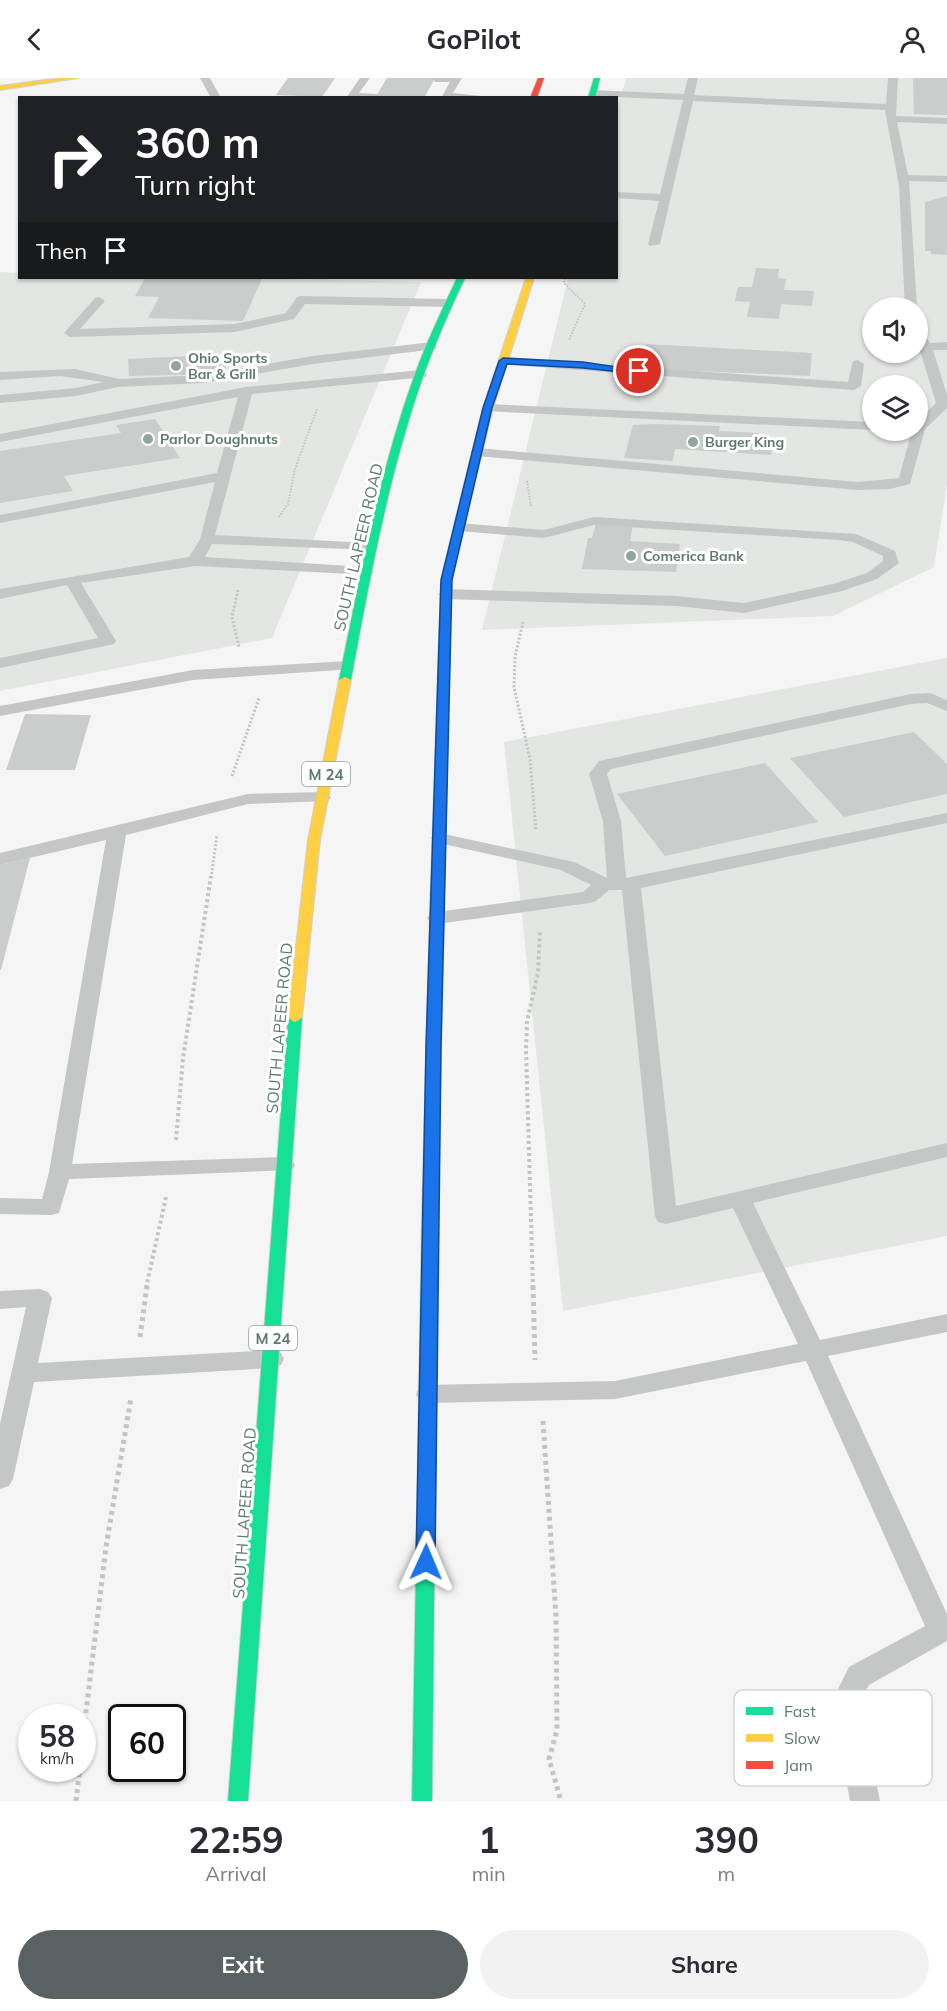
<!DOCTYPE html>
<style>
:root{--surface:#fff;--page:#f2f2f3;--text:#2b2b33;--muted:#7c7c81;--accent:#5a6163}
body{margin:0;font-family:Mulish,sans-serif;background:var(--page);color:var(--text);height:100vh;display:flex;flex-direction:column;font-size:22px;white-space:nowrap}
*{box-sizing:border-box;margin:0}
p{font-size:20px;color:var(--muted)}
.icon{flex:none;width:33px;height:33px;fill:none;stroke:currentColor;stroke-width:2;stroke-linecap:round;stroke-linejoin:round}
.map{position:relative;height:1723px;overflow:hidden}
.sheet{display:flex;flex-direction:column;background:var(--surface);flex:1}
.sheet>*{flex:none}
.banner{position:absolute;left:18px;top:18px;width:600px;height:183px;border-radius:0px;box-shadow:0 2px 4px #0004;background:#202124;color:#fff;overflow:hidden}
.fabs{position:absolute;left:862px;top:219px;display:grid;gap:12px}
.fabs a{display:grid;place-items:center;width:66px;height:66px;border-radius:50%;background:var(--surface);box-shadow:0 2px 4px #0004;font-size:30px}
.speed{position:absolute;left:18px;top:1626px;display:flex;gap:12px;font-size:30px;font-weight:700;text-align:center}
.speed>*{display:grid;place-content:center;width:78px;height:78px;border-radius:50%;background:var(--surface);box-shadow:0 2px 4px #0004;line-height:1}
.speed small{font-size:15px;font-weight:400}
.speed .limit{border:3px solid #111;border-radius:9px;background:#fff;color:#111}
.pin{position:absolute;display:grid;place-items:center;width:51px;height:51px;color:#fff;margin:-26px;border:3px solid #fff;border-radius:50%;box-shadow:0 2px 6px #0007}
.me{position:absolute;width:66px;margin:-33px;rotate:1deg;stroke-linejoin:round;filter:drop-shadow(0 0 4px #0008)}
.turn{display:flex;align-items:center;gap:21px;height:126px;padding:0 18px;font-size:27px}
.turn .icon{width:78px;height:78px;stroke-width:2.5}
.turn b{display:block;font-size:42px;line-height:51px}
.then{display:flex;align-items:center;height:57px;padding:0 18px;background:#0003;gap:12px;font-size:22px}
.eta{display:flex;justify-content:space-evenly;align-items:center;height:102px;text-align:center}
.eta b{font-size:36px;font-weight:700;line-height:42px}
.action{display:flex;gap:12px;margin-top:auto;padding:12px 18px}
.action a{flex:1;height:69px;border-radius:36px;background:var(--accent);color:#fff;font-size:24px;font-weight:700;line-height:69px;text-align:center}
.action a+a{background:var(--page);color:var(--text)}
header{display:flex;justify-content:space-between;align-items:center;height:78px;padding:0 18px;background:var(--surface);font-size:27px;font-weight:700}
.map>svg:first-child{display:block}
.built{fill:#e4e6e4;fill-rule:evenodd}
.building{fill:#cbcdcc}
.lines{fill:none;stroke-linecap:round;stroke-linejoin:round}
.fast-casing{stroke:#cfd1d0;stroke-width:2}
.slow-casing{stroke:#cfd1d0;stroke-width:2}
.jam-casing{stroke:#cfd1d0;stroke-width:2}
.path-far3{stroke:#c2c5c4;stroke-width:2;stroke-dasharray:1.5 1.5;stroke-linecap:butt}
.path-far2{stroke:#c2c5c4;stroke-width:3;stroke-dasharray:2 2;stroke-linecap:butt}
.path-far1{stroke:#c2c5c4;stroke-width:4;stroke-dasharray:3 3;stroke-linecap:butt}
.path{stroke:#c2c5c4;stroke-width:5;stroke-dasharray:4 4;stroke-linecap:butt}
.lane{fill:#c4c7c5;fill-rule:evenodd}
.fast{fill:#16e098;fill-rule:evenodd}
.slow{fill:#ffcf43;fill-rule:evenodd}
.jam{fill:#f24e42;fill-rule:evenodd}
.route{fill:#1a73e8;stroke:#114b97;stroke-width:1.5}
.poi-dot{fill:#93a49d;stroke:#fff;stroke-width:2}
.labels{text-anchor:middle;dominant-baseline:central;stroke-width:6;stroke-linejoin:round;paint-order:stroke}
.far-poi-label{font-size:14px;font-weight:bold;fill:#5e796d;stroke:#fff;text-anchor:start}
.shield{fill:#fff;stroke:#8ea199;stroke-width:1.5}
.shield-label{font-size:15px;font-weight:bold;fill:#5e796d}
.street-label{font-size:16px;fill:#5e796d;stroke:#fff}
.key{fill:#fff;stroke:#cfd7d3;stroke-width:1.5}
.key-label{font-size:16px;fill:#5e796d}
</style>
<header><svg class="icon" aria-label="back" viewBox="0 0 24 24"><path d="M15 5l-7 7 7 7"/></svg>GoPilot<svg class="icon" aria-label="person" viewBox="0 0 24 24"><circle cx="12" cy="8" r="4"/><path d="M4 21q1-7 8-7t8 7"/></svg></header>
<div class="map">
<svg width="947" height="1723" viewBox="0 0 947 1723">
<rect width="100%" height="100%" fill="#f6f5f5"/>
<g class="built">
<path d="M626 0H947V406L934 489 833 538 482 552 568 200H616L617 33ZM873 230H918V274H873ZM873 308H918V352H873Z"/>
<path d="M0 194 19 195 20 200H239L421 204 272 560 0 613Z"/>
<path d="M947 580V1158L563 1233 504 664Z"/>
</g>
<g class="building">
<path d="M288 0H335L322 19 276 17Z"/>
<path d="M387 0H435L424 20H375Z"/>
<path d="M913 0H947V37L914 36Z"/>
<path d="M947 118V177L931 176V173H925V124Z"/>
<path d="M756 190 779 191 778 200 786 201 784 212 814 213 812 228 781 226 779 241 747 239 750 224 735 223 738 209H752Z"/>
<path d="M145 200H203L262 201 243 243 148 240 159 219 135 218Z"/>
<path d="M646 266 812 275 810 298 632 290 637 270H645Z"/>
<path d="M192 278 225 280 221 288H226L223 295 215 296 129 298 128 281Z"/>
<path d="M155 341 180 380 64 398 73 413 0 425V373L121 355 116 347Z"/>
<path d="M655 346 720 348 719 353 759 355 758 365 772 366 771 377 675 371 673 383 624 380 633 347Z"/>
<path d="M596 445 633 447 630 463 680 466 676 494 582 491 588 460H592Z"/>
<path d="M25 636 91 637 75 692H6Z"/>
<path d="M914 654 947 686V716L844 739 790 680Z"/>
<path d="M765 685 818 744 665 778 617 716Z"/>
<path d="M30 780 1 892H0V787Z"/>
</g>
<g class="lines">
<defs>
<g id="fast">
<path d="M594 0H600L595 20H588Z"/>
<path d="M457 200H465C450 232 436 263 424 296 389 395 370 499 351 602L349 604H341L339 602C360 499 379 395 415 296 427 263 442 232 457 200Z"/>
<path d="M476 375 481 378 451 502 443 867 436 871 429 867 441 502 471 378Z"/>
<path d="M295 936 302 940 248 1723H228L288 940Z"/>
<path d="M430 1134 436 1136 438 1140 432 1723H412L422 1140 424 1136Z"/>
</g>
<g id="slow">
<path d="M60 0H78L0 12V8Z"/>
<path d="M526 200H534L493 330 481 378 473 380 471 378 483 330Z"/>
<path d="M345 599 351 602 320 762 302 940 295 944 288 940 308 762 339 602Z"/>
</g>
<g id="jam">
<path d="M538 0H544L537 20H530Z"/>
<path d="M436 863 443 867 438 1140 436 1144H424L422 1140 429 867Z"/>
</g>
</defs>
<use href="#fast" class="fast-casing"/>
<use href="#slow" class="slow-casing"/>
<use href="#jam" class="jam-casing"/>
<g class="path-far3">
<path d="M565 200 564 205 585 226 569 262"/>
<path d="M527 403 531 428"/>
<path d="M279 439 288 426 295 391 317 331"/>
</g>
<g class="path-far2">
<path d="M238 512 232 539 239 569"/>
<path d="M523 544 515 579 514 609 530 681 536 753"/>
<path d="M232 698 259 620"/>
<path d="M211 800 217 757"/>
</g>
<g class="path-far1">
<path d="M176 1062 183 980 211 798"/>
<path d="M146 1210 166 1119"/>
<path d="M533 1210 526 972 527 943 538 895 540 853"/>
</g>
<g class="path">
<path d="M533 1208 535 1282"/>
<path d="M140 1259 147 1208"/>
<path d="M543 1343 556 1538 557 1652 549 1681 561 1723"/>
<path d="M82 1667 106 1469 131 1320"/>
<path d="M76 1723 80 1690"/>
</g>
<g class="lane">
<path d="M200 0H210L221 20H211Z"/>
<path d="M360 0H370L359 15 378 16 383 20H346Z"/>
<path d="M431 0H462L453 15 500 20H441L450 4H435Z"/>
<path d="M688 0H698L694 17 886 26 888 0H898L896 38 947 40V46L897 44 908 97 947 98V104L909 103 917 230H905L899 108 885 32 693 23 660 166 650 168 648 166 659 123 616 120V114L660 116 683 22 593 18 588 15 593 12 684 16Z"/>
<path d="M301 218 448 221 454 225 448 229 305 226 294 241 235 254 70 259 64 255 95 220 99 219 105 223 80 251 235 246 286 235 297 219Z"/>
<path d="M918 253 922 254 930 265 947 264V272H933L947 317V330L925 351 910 406 890 411 858 412 477 378 470 374 477 370 858 404 899 400 912 352H918V343L936 325 918 266Z"/>
<path d="M432 264 436 265V271L313 286 203 305 118 309 76 318 0 325V317L76 310 104 304 60 298 0 302V294L75 291 119 301 203 297 313 278Z"/>
<path d="M503 279 848 304 853 283 858 282 864 286 861 308 854 312 498 286V280Z"/>
<path d="M421 292 427 296 426 299 252 316 215 457 371 465 376 466 378 469 376 472 212 466 205 479 366 489 371 491 374 494 371 497 195 488 81 505 116 563 114 566 0 590V580L98 560 67 507 0 521V511L189 479 200 461 215 404 0 445V437L217 395 238 319 0 364V356L246 309Z"/>
<path d="M488 326 873 344V352L483 333V327Z"/>
<path d="M594 439 856 456 895 473 899 485 877 501 842 513 744 535 676 528 446 521 438 516 446 511 676 518 744 525 833 506 867 495 883 483V478L853 464 839 462 594 447 544 460 459 453 452 449 459 445 544 452Z"/>
<path d="M347 583 355 588 353 591 193 602 0 638V628L193 592Z"/>
<path d="M930 615 947 622V633L927 625 911 626 611 691 607 696 621 743 626 800 947 735V745L641 810 676 1128 947 1065V1079L753 1125 820 1262 947 1236V1254L828 1278 947 1536V1563L869 1607 860 1623 880 1723H850L832 1623 849 1589 925 1548 806 1283 615 1321 428 1325 419 1323 416 1316 419 1309 428 1307 615 1303 798 1266 733 1130 666 1146 658 1144 655 1138 622 812H609L596 823 589 825 437 846 430 844 427 840 430 836 437 834 583 814 591 807 561 792 439 765 430 760 439 755 574 784 607 800 603 743 589 696 599 683 911 616Z"/>
<path d="M322 714 331 719 328 723 248 726 126 757 72 1086 284 1079 292 1082 295 1087 292 1092 69 1101 59 1135 51 1137 0 1136V1120L42 1121 49 1094 106 762 0 787V775L248 716Z"/>
<path d="M40 1211 48 1214 52 1220 38 1285 272 1272 281 1275 284 1281 281 1287 272 1290 34 1304 13 1401 9 1408 0 1411V1346L26 1229 0 1231V1213Z"/>
</g>
<use href="#fast" class="fast"/>
<use href="#slow" class="slow"/>
<use href="#jam" class="jam"/>
</g>
<path class="route" d="M503 280 583 284 643 293 639 296 583 290 507 286 492 330 452 502 441 968 435 1484 432 1489 426 1491 419 1489 416 1484 426 968 441 502 483 330 499 283Z"/>
<g class="poi-dot">
<circle cx="176" cy="288" r="6"/>
<circle cx="148" cy="361" r="6"/>
<circle cx="693" cy="364" r="6"/>
<circle cx="631" cy="478" r="6"/>
</g>
<g class="labels">
<g class="far-poi-label">
<text x="188" y="280">Ohio Sports<tspan x="188" dy="16">Bar &amp; Grill</tspan></text>
<text x="160" y="361">Parlor Doughnuts</text>
<text x="705" y="364">Burger King</text>
<text x="643" y="478">Comerica Bank</text>
</g>
<g class="shield">
<rect x="302" y="684" width="48" height="24" rx="4.5"/>
<rect x="249" y="1248" width="48" height="24" rx="4.5"/>
</g>
<g class="shield-label">
<text x="326" y="696">M 24</text>
<text x="273" y="1260">M 24</text>
</g>
<g class="street-label">
<text transform="translate(358 469) rotate(-77)">SOUTH LAPEER ROAD</text>
<text transform="translate(279 950) rotate(-85)">SOUTH LAPEER ROAD</text>
<text transform="translate(244 1435) rotate(-86)">SOUTH LAPEER ROAD</text>
</g>
</g>
<rect x="734" y="1612" width="198" height="96" rx="9" class="key"/>
<rect x="746" y="1629" width="27" height="8" fill="#16e098"/>
<rect x="746" y="1656" width="27" height="8" fill="#ffcf43"/>
<rect x="746" y="1683" width="27" height="8" fill="#f24e42"/>
<g class="key-label">
<text x="784" y="1639">Fast</text>
<text x="784" y="1666">Slow</text>
<text x="784" y="1693">Jam</text>
</g>
</svg>
<div class="fabs">
<a><svg class="icon" aria-label="sound" viewBox="0 0 24 24"><path d="M4 9h4l5-4v14l-5-4H4zM17 9q2 3 0 6"/></svg></a>
<a><svg class="icon" aria-label="layers" viewBox="0 0 24 24"><path d="M12 4l9 5-9 5-9-5zM3 14l9 5 9-5"/></svg></a>
</div>
<div class="speed"><div>58<small>km/h</small></div><div class="limit">60</div></div>
<div class="pin" style="left:639px;top:293px;background:#d93025"><svg class="icon" aria-label="arrive" viewBox="0 0 24 24"><path d="M6 21V4h12l-3 4 3 4H6"/></svg></div>
<svg class="me" style="left:426px;top:1484px" viewBox="-20 -20 40 40"><path d="M0-17L14 15 0 8-14 15z" fill="#1a73e8" stroke="#fff" stroke-width="4"/></svg>
<div class="banner">
<div class="turn"><svg class="icon" aria-label="right" viewBox="0 0 24 24"><path d="M7 20v-9h11M14 6l5 5-5 5"/></svg><div><b>360 m</b>Turn right</div></div>
<div class="then">Then<svg class="icon" aria-label="arrive" viewBox="0 0 24 24"><path d="M6 21V4h12l-3 4 3 4H6"/></svg></div>
</div>
</div>
<section class="sheet">
<div class="eta">
<div><b>22:59</b><p>Arrival</p></div>
<div><b>1</b><p>min</p></div>
<div><b>390</b><p>m</p></div>
</div>
<div class="action"><a>Exit</a><a>Share</a></div>
</section>
